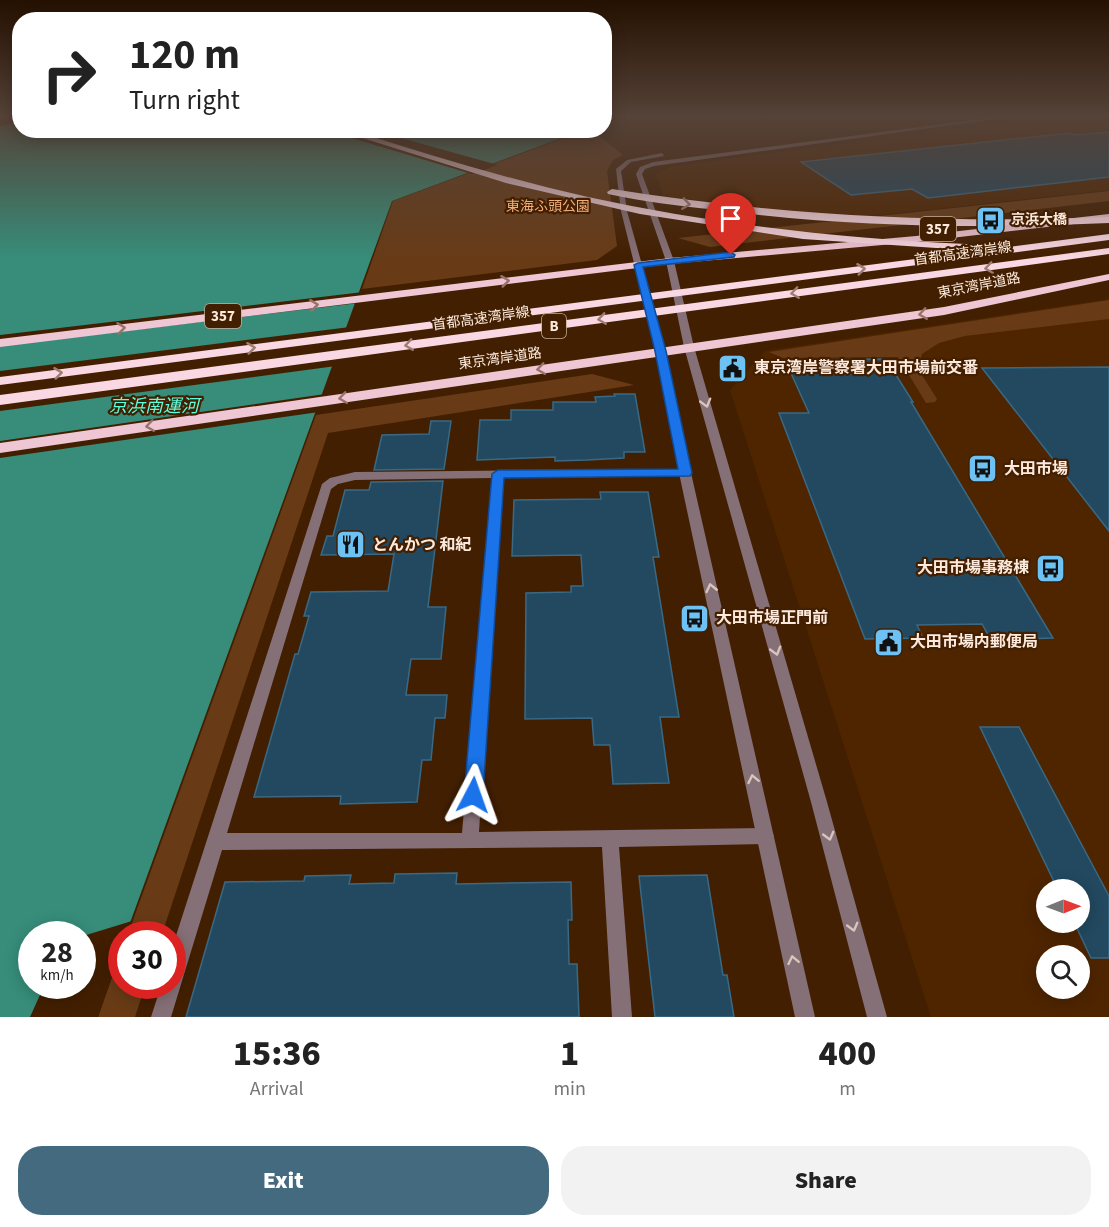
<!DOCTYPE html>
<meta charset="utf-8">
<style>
:root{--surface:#fff;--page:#f2f2f2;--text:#222;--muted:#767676;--accent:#446a80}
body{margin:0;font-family:"Source Sans 3","Noto Sans JP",sans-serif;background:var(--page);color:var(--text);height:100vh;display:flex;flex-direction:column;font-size:22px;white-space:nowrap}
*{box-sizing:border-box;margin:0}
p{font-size:20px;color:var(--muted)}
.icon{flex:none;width:33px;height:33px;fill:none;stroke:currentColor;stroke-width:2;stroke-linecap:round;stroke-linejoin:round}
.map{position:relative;height:1017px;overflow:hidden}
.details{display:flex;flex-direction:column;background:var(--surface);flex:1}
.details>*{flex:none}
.top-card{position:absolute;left:12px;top:12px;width:600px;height:126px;border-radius:24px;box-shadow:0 3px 15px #0003;background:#fff;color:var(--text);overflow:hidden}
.needle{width:39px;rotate:89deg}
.buttons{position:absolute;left:1036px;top:879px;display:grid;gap:12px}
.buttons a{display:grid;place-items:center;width:54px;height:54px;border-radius:50%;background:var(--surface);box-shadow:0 3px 15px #0003;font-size:30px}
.speed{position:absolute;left:18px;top:921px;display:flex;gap:12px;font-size:30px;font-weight:700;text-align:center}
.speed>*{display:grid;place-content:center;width:78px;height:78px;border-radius:50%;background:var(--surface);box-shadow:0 3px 15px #0003;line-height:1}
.speed small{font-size:15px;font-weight:400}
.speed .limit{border:9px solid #d22;background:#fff;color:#111}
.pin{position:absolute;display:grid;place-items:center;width:51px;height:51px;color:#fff;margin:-62px -26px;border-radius:50% 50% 50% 0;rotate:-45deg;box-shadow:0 0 6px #0007}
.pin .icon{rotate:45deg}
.me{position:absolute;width:66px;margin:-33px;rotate:4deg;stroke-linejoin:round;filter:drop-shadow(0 0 4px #0008)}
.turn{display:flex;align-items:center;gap:21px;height:126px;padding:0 18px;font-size:27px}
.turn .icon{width:78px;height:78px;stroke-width:2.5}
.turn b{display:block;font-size:42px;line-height:51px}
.eta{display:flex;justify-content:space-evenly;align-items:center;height:102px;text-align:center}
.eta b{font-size:36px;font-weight:800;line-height:42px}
.primary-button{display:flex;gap:12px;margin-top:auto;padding:12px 18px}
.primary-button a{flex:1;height:69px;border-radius:24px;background:var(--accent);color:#fff;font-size:24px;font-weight:800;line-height:69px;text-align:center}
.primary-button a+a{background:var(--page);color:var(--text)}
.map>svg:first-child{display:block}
.built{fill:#4f2500;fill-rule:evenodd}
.green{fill:#683b16}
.water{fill:#378d7a;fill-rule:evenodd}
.pier{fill:#431f01}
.building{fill:#224960;stroke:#396985;stroke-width:1.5}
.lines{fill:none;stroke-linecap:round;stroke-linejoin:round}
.minor{fill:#867077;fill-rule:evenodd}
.tertiary{fill:#867077;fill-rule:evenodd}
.trunk{fill:#efc6d4;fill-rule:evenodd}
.motorway{fill:#fad8e3;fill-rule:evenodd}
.oneway{stroke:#9e7c72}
.oneway2{stroke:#99726a}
.oneway3{stroke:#d9c5be}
.route{fill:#1a73e8;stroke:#114b97;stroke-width:1.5}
.labels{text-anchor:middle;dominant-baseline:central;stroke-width:4.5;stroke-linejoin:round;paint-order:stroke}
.far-park-label{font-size:14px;fill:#f4ae7c;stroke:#431f01}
.far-poi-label{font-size:14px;font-weight:bold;fill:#fdeadd;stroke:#431f01;text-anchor:start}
.far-street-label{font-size:14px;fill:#fdeadd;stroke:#431f01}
.shield{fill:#431f01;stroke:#c5ad9b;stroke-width:1.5}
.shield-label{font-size:15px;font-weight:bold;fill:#fdeadd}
.poi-label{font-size:16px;font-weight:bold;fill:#fdeadd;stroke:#431f01;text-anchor:start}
.water-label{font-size:18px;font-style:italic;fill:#5ffddb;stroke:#431f01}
</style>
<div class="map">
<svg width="1109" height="1017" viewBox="0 0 1109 1017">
<rect width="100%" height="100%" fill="#431f01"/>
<g class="built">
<path d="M1042 117H1109V190L870 216 791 211 663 196 656 175 670 167Z"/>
<path d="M1109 299V1017H931L730 390 765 351ZM1047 890H1080V922H1047ZM1047 956H1080V988H1047Z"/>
</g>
<g class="green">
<path d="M583 131H593L623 155 613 160 607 171 617 246 597 260 362 289 393 201Z"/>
<path d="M1109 191V201L710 247 678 238Z"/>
<path d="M1109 300V319L965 336 939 343 922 354 918 369 937 399 935 402 926 403 898 357 783 358 769 352Z"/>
<path d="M592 374 634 385 328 433 162 934H128L316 415Z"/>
<path d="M121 952 122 986H145L135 1017H98Z"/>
</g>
<path class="water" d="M19 122 20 130 580 131 392 201 126 934H122L96 1017H0V126ZM32 934H82V986H32Z"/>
<g class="pier">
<path d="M328 131H376L498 165 472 174Z"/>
<path d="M363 292 359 303 0 346V335Z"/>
<path d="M350 327 336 366 0 411V371Z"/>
<path d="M325 394 319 412 0 458V441Z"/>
<path d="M132 921 128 934H122L121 951 98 1017H30L44 986H82L83 936Z"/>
</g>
<g class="building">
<path d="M1109 132V177L928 198 912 189 851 195 801 162 1070 133 1075 135Z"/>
<path d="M886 359 913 402H911L1053 638 991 640 982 624 917 625 923 638 865 639 779 413H809L785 360Z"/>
<path d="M1109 367V531L982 368Z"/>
<path d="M614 394H635L645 452H624V458L587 460 555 461V457L477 460 480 420H511V410H553V402H596L595 397 615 396Z"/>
<path d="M431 421H451L444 469 374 470 382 435 429 434Z"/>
<path d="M443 481 428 607H446L441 659H411L406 695H447L445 718H435L431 760H422L417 802 340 804 341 796 254 797 295 654H298L309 616H304L311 592 388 591 394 554 321 555 327 536H333L345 490H369L371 482Z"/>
<path d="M600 492H648L659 557H653L679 717H660L669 783 613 784 610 745H594L592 718 525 719 526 593 571 592V586H583L581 555 512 556 514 500 601 499Z"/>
<path d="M980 727H1019L1109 896V958H1091L1074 922H1080V890H1058Z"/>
<path d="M457 873 456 884 571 882 572 920H568L569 964H577L579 1017H186L225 882 304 881 305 876 351 875 349 884 394 883 395 874Z"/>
<path d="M707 875 723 975H727L734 1017H655L639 876Z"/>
</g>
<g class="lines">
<path class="minor" d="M685 469 691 473 689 476 503 478 479 832 765 828 771 830 774 836 771 842 765 844 619 847 632 1017H612L602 847 222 850 171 1017H151L161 986H172V948L322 484 330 478 355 472ZM492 478 462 833H227L331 489 338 484 355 480Z"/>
<g class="tertiary">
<path d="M0 117H6L0 119Z"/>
<path d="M995 117H1010L654 166 645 169 642 174 674 261 694 347 827 802 887 1017H867L811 802 684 347 666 261 636 174 640 167 653 162Z"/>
<path d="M662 153 664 156 631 162 621 171 627 211 666 351 691 473 815 1017H795L679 473 656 351 621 211 616 169 627 160Z"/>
</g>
<g class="trunk">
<path d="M1109 214V220L916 242 670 264 0 347V339L670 258 916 236Z"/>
<path d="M1109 274V280L944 315 0 453V443L944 307Z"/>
</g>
<g class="motorway">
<path d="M337 130H351C429 155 508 179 588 197 712 224 839 238 966 244L972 247 966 250 803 239 640 214 506 183Z"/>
<path d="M612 189C777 215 942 224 1109 217V223C978 229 847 227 717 210 681 206 644 202 608 194L607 192Z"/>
<path d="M1109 234V240L0 385V377Z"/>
<path d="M1109 248V254L0 405V395Z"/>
</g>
</g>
<defs><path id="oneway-chevron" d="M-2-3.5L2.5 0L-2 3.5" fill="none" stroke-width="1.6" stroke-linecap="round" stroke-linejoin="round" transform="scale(1.5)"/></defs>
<g class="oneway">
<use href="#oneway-chevron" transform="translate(686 204) rotate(8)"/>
<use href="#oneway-chevron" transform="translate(989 268) rotate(172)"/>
<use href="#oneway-chevron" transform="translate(861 269) rotate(-7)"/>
<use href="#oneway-chevron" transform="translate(795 293) rotate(172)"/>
<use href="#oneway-chevron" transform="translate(602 319) rotate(172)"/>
<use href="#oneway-chevron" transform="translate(409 345) rotate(172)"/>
<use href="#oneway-chevron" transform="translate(251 348) rotate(-7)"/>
<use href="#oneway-chevron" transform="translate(58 373) rotate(-7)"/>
</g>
<g class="oneway2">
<use href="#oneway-chevron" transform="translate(505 281) rotate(-7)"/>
<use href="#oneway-chevron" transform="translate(314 305) rotate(-7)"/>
<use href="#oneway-chevron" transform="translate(923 314) rotate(172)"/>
<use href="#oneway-chevron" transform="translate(121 328) rotate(-7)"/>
<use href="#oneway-chevron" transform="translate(541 369) rotate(172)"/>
<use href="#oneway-chevron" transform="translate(343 398) rotate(172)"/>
<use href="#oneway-chevron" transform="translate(150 426) rotate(172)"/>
</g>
<g class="oneway3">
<use href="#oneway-chevron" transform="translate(706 403) rotate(74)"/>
<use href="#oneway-chevron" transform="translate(711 588) rotate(-103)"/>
<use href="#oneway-chevron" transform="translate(776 651) rotate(74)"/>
<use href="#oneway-chevron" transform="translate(753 779) rotate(-102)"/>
<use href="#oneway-chevron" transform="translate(829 836) rotate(75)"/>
<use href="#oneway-chevron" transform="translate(853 927) rotate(75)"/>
<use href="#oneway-chevron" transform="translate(793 960) rotate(-102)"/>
</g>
<linearGradient id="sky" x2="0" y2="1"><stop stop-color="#251101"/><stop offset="0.45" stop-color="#554238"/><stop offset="1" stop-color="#554238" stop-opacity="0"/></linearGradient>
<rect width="1109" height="259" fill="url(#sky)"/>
<path class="route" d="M731 252 735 255 734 257 643 267 666 351 692 473 690 476 504 478 483 795 480 802 473 804 467 802 464 795 492 474 498 470 678 469 655 351 634 265 638 263Z"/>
<defs>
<symbol id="bus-square" viewBox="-11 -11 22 22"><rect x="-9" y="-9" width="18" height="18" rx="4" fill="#6ec2f3" stroke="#431f01"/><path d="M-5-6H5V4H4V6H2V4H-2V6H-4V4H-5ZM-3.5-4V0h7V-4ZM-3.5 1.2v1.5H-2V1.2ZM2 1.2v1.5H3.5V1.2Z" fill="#111"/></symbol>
<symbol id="civic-square" viewBox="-11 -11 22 22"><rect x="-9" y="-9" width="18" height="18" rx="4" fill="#6ec2f3" stroke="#431f01"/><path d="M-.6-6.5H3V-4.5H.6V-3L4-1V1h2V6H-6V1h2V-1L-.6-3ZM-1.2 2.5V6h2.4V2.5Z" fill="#111"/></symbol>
<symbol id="restaurant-square" viewBox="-11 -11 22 22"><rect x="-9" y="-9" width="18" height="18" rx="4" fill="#6ec2f3" stroke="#431f01"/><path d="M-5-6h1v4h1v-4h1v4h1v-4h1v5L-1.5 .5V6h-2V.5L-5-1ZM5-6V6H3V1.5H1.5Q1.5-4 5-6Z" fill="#111"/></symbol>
</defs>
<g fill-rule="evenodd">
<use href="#bus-square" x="974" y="204" width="33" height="33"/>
<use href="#civic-square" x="716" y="352" width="33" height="33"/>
<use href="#bus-square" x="966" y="452" width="33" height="33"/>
<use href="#restaurant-square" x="334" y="528" width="33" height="33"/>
<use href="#bus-square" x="1034" y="552" width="33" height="33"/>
<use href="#bus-square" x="678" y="602" width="33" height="33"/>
<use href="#civic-square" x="872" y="626" width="33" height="33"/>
</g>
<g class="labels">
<g class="far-park-label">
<text x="548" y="207">東海ふ頭公園</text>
</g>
<g class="far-poi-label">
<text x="1011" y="220">京浜大橋</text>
</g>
<g class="far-street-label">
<text transform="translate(963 254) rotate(-8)">首都高速湾岸線</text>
<text transform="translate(979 286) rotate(-11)">東京湾岸道路</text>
<text transform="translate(481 319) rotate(-8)">首都高速湾岸線</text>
<text transform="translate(500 359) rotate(-8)">東京湾岸道路</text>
</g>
<g class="shield">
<rect x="920" y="217" width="36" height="24" rx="4.5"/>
<rect x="205" y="304" width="36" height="24" rx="4.5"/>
<rect x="542" y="314" width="24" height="24" rx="4.5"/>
</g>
<g class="shield-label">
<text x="938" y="229">357</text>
<text x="223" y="316">357</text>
<text x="554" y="326">B</text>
</g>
<g class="poi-label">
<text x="754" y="368">東京湾岸警察署大田市場前交番</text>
<text x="1004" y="469">大田市場</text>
<text x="372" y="545">とんかつ 和紀</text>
<text x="1029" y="568" text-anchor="end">大田市場事務棟</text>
<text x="716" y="618">大田市場正門前</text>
<text x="910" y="642">大田市場内郵便局</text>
</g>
<g class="water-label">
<text x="154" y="406">京浜南運河</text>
</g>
</g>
</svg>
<div class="buttons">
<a><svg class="needle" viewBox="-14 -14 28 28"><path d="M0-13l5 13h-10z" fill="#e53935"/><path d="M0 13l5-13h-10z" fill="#767676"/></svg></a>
<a><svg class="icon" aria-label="search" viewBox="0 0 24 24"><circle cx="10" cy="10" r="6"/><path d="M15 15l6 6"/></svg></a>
</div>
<div class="speed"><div>28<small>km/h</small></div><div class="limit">30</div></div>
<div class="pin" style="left:731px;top:255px;background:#d93025"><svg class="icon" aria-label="arrive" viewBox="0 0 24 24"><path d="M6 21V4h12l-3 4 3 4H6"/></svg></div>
<svg class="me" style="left:473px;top:795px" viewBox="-20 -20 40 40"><path d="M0-17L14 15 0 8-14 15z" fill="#1a73e8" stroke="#fff" stroke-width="4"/></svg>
<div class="top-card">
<div class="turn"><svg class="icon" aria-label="right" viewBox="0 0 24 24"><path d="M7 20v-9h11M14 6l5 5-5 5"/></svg><div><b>120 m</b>Turn right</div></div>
</div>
</div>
<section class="details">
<div class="eta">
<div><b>15:36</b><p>Arrival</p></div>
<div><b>1</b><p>min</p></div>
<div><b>400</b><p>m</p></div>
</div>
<div class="primary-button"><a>Exit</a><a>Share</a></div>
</section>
